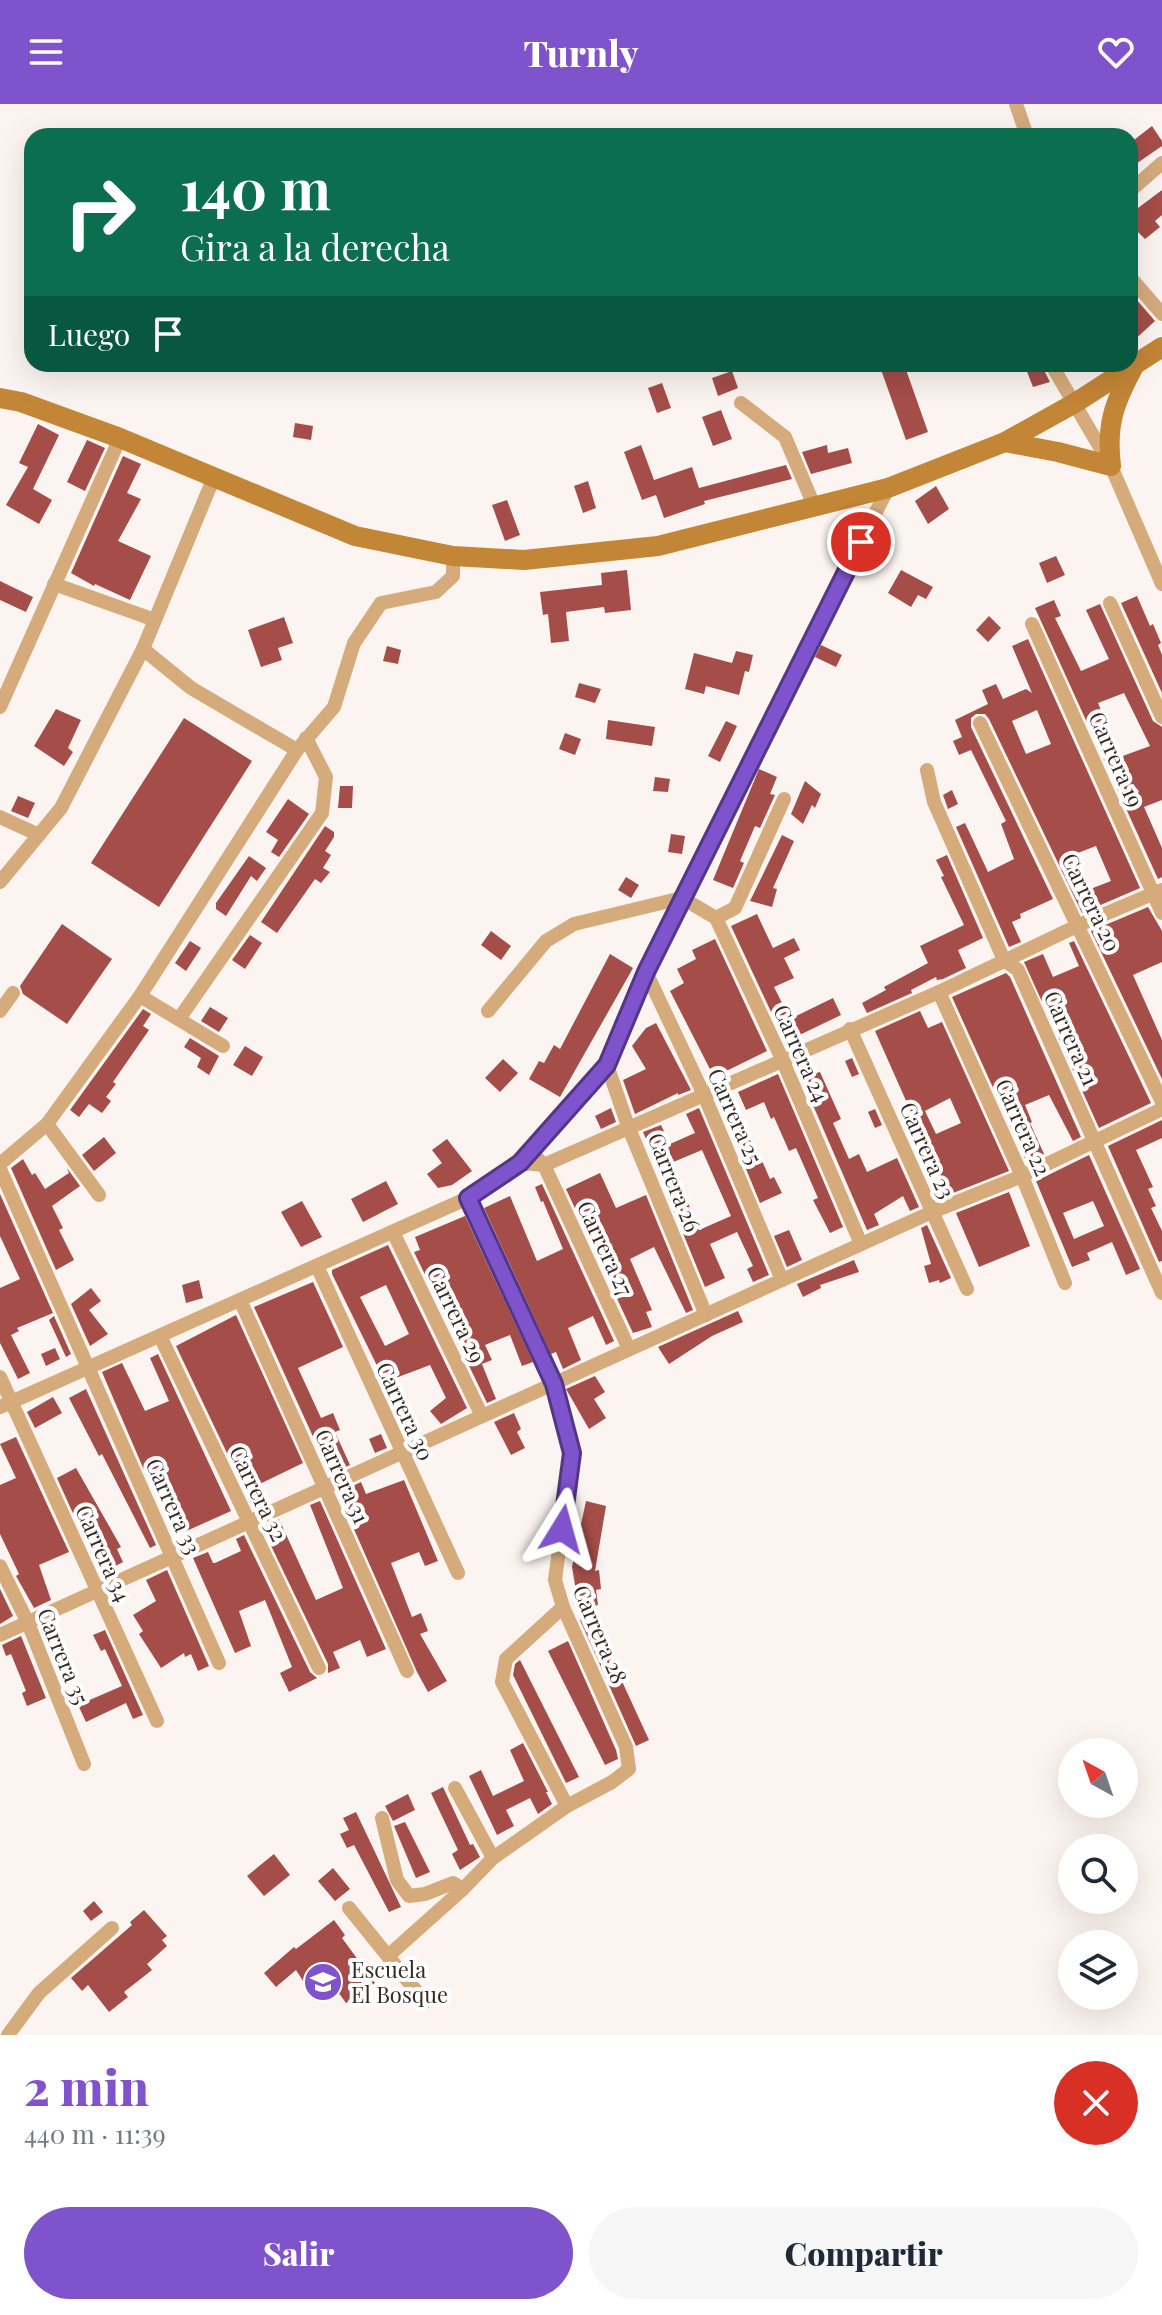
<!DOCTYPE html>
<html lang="es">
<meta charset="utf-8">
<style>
:root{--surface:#fff;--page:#f6f6f7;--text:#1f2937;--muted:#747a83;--accent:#7f53cc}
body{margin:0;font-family:"Playfair Display",serif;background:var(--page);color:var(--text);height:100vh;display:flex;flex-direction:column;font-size:30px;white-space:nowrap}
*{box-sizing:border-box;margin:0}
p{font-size:26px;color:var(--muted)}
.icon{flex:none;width:44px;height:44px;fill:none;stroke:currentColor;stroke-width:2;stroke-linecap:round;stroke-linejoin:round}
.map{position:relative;height:1931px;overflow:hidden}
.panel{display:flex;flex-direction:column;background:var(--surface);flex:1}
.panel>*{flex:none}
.banner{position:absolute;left:24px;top:24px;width:1114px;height:244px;border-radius:24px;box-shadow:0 8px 32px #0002;background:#0b6e4f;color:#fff;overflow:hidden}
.needle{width:52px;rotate:320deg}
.buttons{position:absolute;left:1058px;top:1634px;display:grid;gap:16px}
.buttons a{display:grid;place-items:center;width:80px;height:80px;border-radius:50%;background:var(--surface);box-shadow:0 8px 32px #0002;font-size:40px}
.pin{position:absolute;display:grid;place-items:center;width:68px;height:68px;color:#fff;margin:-34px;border:4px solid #fff;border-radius:50%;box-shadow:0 2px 8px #0007}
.me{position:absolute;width:88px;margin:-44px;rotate:8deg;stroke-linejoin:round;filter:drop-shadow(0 0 6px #0008)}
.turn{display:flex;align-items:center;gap:28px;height:168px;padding:0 24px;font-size:36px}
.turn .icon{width:104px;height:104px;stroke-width:2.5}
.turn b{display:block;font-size:56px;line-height:68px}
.then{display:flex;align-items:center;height:76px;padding:0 24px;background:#0003;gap:16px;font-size:30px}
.round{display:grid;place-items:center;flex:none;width:84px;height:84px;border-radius:42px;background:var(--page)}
.head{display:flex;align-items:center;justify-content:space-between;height:136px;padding:0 24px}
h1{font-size:48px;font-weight:800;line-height:60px;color:var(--accent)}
.action{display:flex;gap:16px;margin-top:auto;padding:16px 24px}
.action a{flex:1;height:92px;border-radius:48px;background:var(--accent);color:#fff;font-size:32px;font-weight:800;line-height:92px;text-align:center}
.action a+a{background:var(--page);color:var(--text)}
header{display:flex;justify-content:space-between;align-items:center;height:104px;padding:0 24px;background:var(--accent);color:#fff;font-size:36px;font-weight:800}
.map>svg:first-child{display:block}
.building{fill:#a54d49;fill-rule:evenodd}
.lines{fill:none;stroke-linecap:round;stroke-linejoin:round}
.street{stroke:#d5ab7c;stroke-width:14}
.secondary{stroke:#c38536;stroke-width:20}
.route-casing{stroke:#533685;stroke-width:20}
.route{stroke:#7f53cc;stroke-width:14}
.labels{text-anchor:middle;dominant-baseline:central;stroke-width:8;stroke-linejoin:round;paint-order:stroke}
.street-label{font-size:22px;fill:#392b24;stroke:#fff}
.poi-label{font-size:22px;fill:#392b24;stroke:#fff;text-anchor:start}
</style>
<header><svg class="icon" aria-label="menu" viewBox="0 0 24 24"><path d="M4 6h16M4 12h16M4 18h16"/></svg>Turnly<svg class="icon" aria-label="heart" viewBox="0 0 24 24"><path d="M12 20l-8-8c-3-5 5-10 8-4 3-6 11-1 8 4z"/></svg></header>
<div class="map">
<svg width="1162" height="1931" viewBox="0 0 1162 1931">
<rect width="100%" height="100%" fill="#fcf4f0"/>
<g class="building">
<path d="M1152 22 1162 37V42L1130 64V39Z"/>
<path d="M1162 86V111L1155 117 1160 123 1145 135 1138 128 1130 135V110Z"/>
<path d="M1130 188 1155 217 1130 240Z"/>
<path d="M879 260H904L928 328 906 336Z"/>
<path d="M1024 260H1041L1050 278 1033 283Z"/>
<path d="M732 267 738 284 718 292 712 274Z"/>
<path d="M662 279 671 304 657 309 648 284Z"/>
<path d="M721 306 732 335 713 342 702 313Z"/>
<path d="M295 319 313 322 311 336 293 333Z"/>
<path d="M38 320 59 331 33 385 52 396 39 420 6 401 28 363 19 359Z"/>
<path d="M87 336 105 344 85 387 67 378Z"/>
<path d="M641 341 654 376 692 363 699 384 786 361 792 375 704 397 705 400 664 414 656 391 642 396 624 348Z"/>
<path d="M827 341 828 349 848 344 852 359 811 370 802 348Z"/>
<path d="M123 352 141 360 127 389 141 395 118 437 151 452 130 496 95 480 94 482 71 469Z"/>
<path d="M588 377 596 404 583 409 574 382Z"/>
<path d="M936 382 949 405 928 420 915 397Z"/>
<path d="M507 396 520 431 505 437 492 401Z"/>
<path d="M1056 452 1065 471 1047 479 1039 459Z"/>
<path d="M627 466 631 506 605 509 604 503 566 508 569 537 551 539 548 510 543 511 540 488 602 481 601 469Z"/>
<path d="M901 466 933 483 926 495 918 491 911 503 888 489Z"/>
<path d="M0 477 33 493 26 508 0 496Z"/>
<path d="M1137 492 1150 522 1153 520 1161 539 1158 541 1162 551V589L1121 499Z"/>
<path d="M1054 496 1061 512 1055 514 1081 567 1109 555 1086 506 1100 500 1153 617 1162 623V696L1144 703 1162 744V773L1158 775 1035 504ZM1124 589 1150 642 1120 653 1098 599Z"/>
<path d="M989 512 1001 524 988 538 976 526Z"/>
<path d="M284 513 293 539 278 544 282 556 261 563 248 526Z"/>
<path d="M1028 535 1140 784 1082 809 989 615 985 610H976L971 614V623L1053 795 1020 810 1021 814 1012 818 1021 838 1009 843 956 723 965 719 988 768 1014 755 1001 720 1006 717 971 646 959 651 953 637 962 633 955 616 988 600 982 586 996 580 1003 595 1026 585 1032 589 1012 542ZM1037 606 1051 640 1026 650 1012 617ZM1096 742 1111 777 1085 787 1070 752Z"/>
<path d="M821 541 842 551 836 563 815 553Z"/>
<path d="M387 542 401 546 398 560 383 557Z"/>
<path d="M736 547 753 551 749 568 745 567 739 591 706 582 704 590 685 585 694 549 732 559Z"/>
<path d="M579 579 601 585 595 599 575 593Z"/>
<path d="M56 605 81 616 68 644 73 648 64 662 34 642Z"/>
<path d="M184 614 252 657 159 803 91 759Z"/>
<path d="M608 616 655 623 652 642 606 635Z"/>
<path d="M726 617 737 622 720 658 708 652Z"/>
<path d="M565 629 581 635 575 651 559 645Z"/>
<path d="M759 665 777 673 770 690 775 691 760 724 755 722 740 757 744 759 733 784 713 776Z"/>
<path d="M655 673 670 675 668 688 653 687Z"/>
<path d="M805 677 821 690 815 704 812 701 803 720 791 710Z"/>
<path d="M340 682H353L352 704H338Z"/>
<path d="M952 686 958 700 948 705 943 691Z"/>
<path d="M18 692 35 699 28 714 11 707Z"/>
<path d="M288 695 309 710 279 753 271 748 278 736 266 728Z"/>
<path d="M325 722 334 728V733L325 747 331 751 323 764 330 768 321 779 315 775 277 829 261 818Z"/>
<path d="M671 730 685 732 682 750 668 748Z"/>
<path d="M782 731 794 737 773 784 777 785 772 803 750 797Z"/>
<path d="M947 751 983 834 958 846 966 864 943 875 937 876 936 873 911 886 912 889 867 909 862 899 886 886 884 883 928 859 920 842 964 821 941 773 944 772 936 756Z"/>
<path d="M249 752 266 764 257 777 251 772 226 812 216 805V799Z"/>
<path d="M626 773 639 781 631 794 618 786Z"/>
<path d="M1148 803 1162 827V858L1133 871 1162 936V975L1091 827Z"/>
<path d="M757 810 773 844 794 834 800 846 784 854 794 874 774 883 790 915 833 894 841 911 785 938 731 822Z"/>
<path d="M62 820 112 855 67 920 23 890 20 882Z"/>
<path d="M491 827 511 842 501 856 481 841Z"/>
<path d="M250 831 262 839 245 865 232 856Z"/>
<path d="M715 835 767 947 714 973 670 887 684 879 677 865 696 855 692 846Z"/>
<path d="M190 837 201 844 186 867 175 859Z"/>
<path d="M1074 837 1151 999 1099 1024 1024 858 1043 850 1053 873 1079 862 1069 839Z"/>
<path d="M610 850 633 864 560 993 529 975 539 957 544 959 554 941 560 945Z"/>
<path d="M1006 869 1010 873 1081 1033 1073 1037 1049 991 1025 1001 1032 1018 1030 1019 1044 1050 1027 1059 952 893Z"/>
<path d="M210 903 228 914 219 928 201 917Z"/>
<path d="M143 905 151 910 143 922 149 926 113 978 116 980 106 993 111 997 102 1009 89 1000 79 1013 70 1006Z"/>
<path d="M920 907 928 924 942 918 1009 1067 948 1091 875 927ZM950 994 961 1019 936 1030 925 1007Z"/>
<path d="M656 919 691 986 678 991V989L635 1010 623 976 646 965 632 942 646 924Z"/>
<path d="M190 934 219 952 209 971 197 963 201 954 184 943Z"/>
<path d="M245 942 263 953 252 972 233 961Z"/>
<path d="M852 954 859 970 852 973 845 957Z"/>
<path d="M503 955 518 969 500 988 485 974Z"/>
<path d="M810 955 816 969 820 968 841 1015 833 1019 849 1055 859 1050 867 1068 897 1054 919 1103 910 1107 903 1092 874 1110 879 1121 867 1126 796 962Z"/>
<path d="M778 970 843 1123 830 1129 813 1096 818 1094 796 1044 789 1047 774 1013 771 1015 764 998 746 1006 738 988Z"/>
<path d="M611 1004 616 1018 601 1025 595 1012Z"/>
<path d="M699 1004 769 1171 753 1178 747 1165 753 1162 737 1128 710 1140 725 1174 705 1183 664 1083 667 1082 660 1066 672 1060 699 1126 731 1112 702 1046 659 1064 643 1028 661 1021 670 1040 695 1029 686 1010Z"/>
<path d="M875 1005 882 1021 875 1024 868 1008Z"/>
<path d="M1162 1016V1034L1136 1046 1153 1083 1148 1085 1156 1102 1151 1104 1162 1127V1157L1159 1158 1108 1042Z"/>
<path d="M104 1033 116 1049 94 1067 82 1051Z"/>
<path d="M447 1035 472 1067 452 1081 438 1084 427 1070 442 1059 432 1046Z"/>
<path d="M750 1036 753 1042 755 1041 770 1075 774 1073 782 1089 760 1099 737 1043Z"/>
<path d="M1089 1051 1140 1165 1126 1171 1112 1138 1087 1149 1090 1156 1072 1163 1036 1077ZM1093 1097 1104 1122 1074 1135 1063 1109Z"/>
<path d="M23 1055 32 1071 35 1069 45 1085 69 1069 67 1064 80 1082 52 1102 63 1124 59 1126 74 1156 56 1166 11 1064Z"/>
<path d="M600 1069 616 1104 646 1091 693 1206 686 1209 654 1143 630 1155 652 1206 646 1208 652 1223 633 1229 566 1085Z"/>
<path d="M386 1077 398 1100 363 1118 351 1095Z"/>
<path d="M542 1080 614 1237 606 1241 593 1212 568 1224 581 1256 563 1265 556 1248 551 1250 484 1104 510 1092 537 1157 563 1145 543 1097 541 1098 535 1083Z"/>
<path d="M1009 1088 1030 1142 979 1163 956 1109Z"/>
<path d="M0 1090 53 1209 17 1224 19 1227 11 1231 30 1269 18 1275 0 1239V1184L20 1175 0 1132Z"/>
<path d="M302 1097 322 1133 301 1143 281 1108Z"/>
<path d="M465 1112 533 1258 522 1262 510 1231 485 1241 492 1256 482 1260 496 1295 487 1299 414 1148 420 1146 415 1133Z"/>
<path d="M927 1121 951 1174 940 1179 939 1176 929 1179 924 1162 931 1160 921 1124Z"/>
<path d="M789 1126 802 1156 787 1163 774 1132Z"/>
<path d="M388 1141 467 1304 441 1320 430 1307 446 1294 430 1261 385 1278 332 1170V1166ZM386 1181 409 1230 385 1242 360 1193Z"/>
<path d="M854 1156 859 1168 820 1181 821 1184 803 1193 797 1180Z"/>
<path d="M199 1176 203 1194 186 1199 182 1181Z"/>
<path d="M313 1178 343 1243 298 1264 321 1314 333 1309 340 1326 335 1328 350 1361 330 1370 254 1203Z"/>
<path d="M91 1184 101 1197 89 1206 108 1230 90 1242 71 1200Z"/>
<path d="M738 1207 743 1218 712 1232 669 1260 658 1243Z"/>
<path d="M236 1211 303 1359 245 1387 176 1242Z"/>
<path d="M54 1212 71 1250 66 1253 49 1216Z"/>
<path d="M55 1244 60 1255 46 1262 41 1250Z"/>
<path d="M158 1250 231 1407 182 1429 155 1369 147 1373 102 1268 122 1259 145 1307 169 1297 150 1254Z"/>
<path d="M595 1272 605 1288 594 1295 606 1314 589 1325 566 1285Z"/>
<path d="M86 1285 156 1441 150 1444 102 1350 99 1352 69 1294Z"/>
<path d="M53 1293 62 1309 35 1324 27 1308Z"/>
<path d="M514 1309 521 1325 517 1328 525 1344 511 1351 494 1318Z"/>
<path d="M381 1330 387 1344 375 1349 369 1335Z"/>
<path d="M16 1333 69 1448 39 1461 51 1496 34 1504 16 1472 19 1470 0 1430V1381L16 1374 0 1340Z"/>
<path d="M76 1364 121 1443 117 1445 123 1458 106 1467 85 1436 57 1374Z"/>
<path d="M404 1376 438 1457 425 1462 419 1448 391 1459 412 1513 421 1509 428 1527 420 1530 447 1577 428 1588 417 1568 338 1389 361 1378 366 1390Z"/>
<path d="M320 1397 386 1545 367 1553 360 1536 333 1548 340 1564 328 1569V1560L262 1423 279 1415 316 1496 343 1484 310 1401Z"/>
<path d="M586 1397 606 1402 595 1467 599 1466 601 1485 596 1486 598 1501 579 1505 572 1463Z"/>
<path d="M244 1431 310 1568 317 1574 289 1588 280 1569 292 1563 265 1496 239 1507 251 1542 235 1549 193 1454 208 1448 213 1459H215L241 1447 236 1435Z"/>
<path d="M167 1466 209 1562 198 1567 191 1550 185 1553 184 1549 161 1564 139 1530 143 1527 133 1511 156 1497 146 1476Z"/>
<path d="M0 1485 13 1512 0 1520Z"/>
<path d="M591 1510 649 1636 636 1642 580 1516Z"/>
<path d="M105 1526 143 1611 133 1615 126 1599 86 1618 78 1601 122 1582 105 1545 101 1547 93 1531Z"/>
<path d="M21 1532 46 1594 27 1602 22 1589 26 1587 11 1550 6 1552 2 1541Z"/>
<path d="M568 1537 616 1646 618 1655 605 1661 548 1547Z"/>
<path d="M520 1556 579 1673 566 1679 513 1571 515 1560Z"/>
<path d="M523 1639 548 1688H546L552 1700 538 1710 530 1694 506 1706 514 1722 497 1731 469 1672 481 1666 493 1692 524 1677 510 1646Z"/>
<path d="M443 1683 470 1741 473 1740 480 1753 460 1766 452 1750 458 1746 431 1689Z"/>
<path d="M408 1690 415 1706 393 1717 385 1702Z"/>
<path d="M356 1708 401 1803 389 1808 354 1741 347 1744 340 1730 349 1726 343 1714Z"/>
<path d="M405 1718 430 1768 416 1774 394 1722Z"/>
<path d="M274 1750 290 1771 264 1792 247 1772Z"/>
<path d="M333 1764 350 1785 335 1797 318 1777Z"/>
<path d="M94 1797 103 1808 91 1817 83 1807Z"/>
<path d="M144 1806 167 1832 162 1836 167 1842 147 1860 152 1866 124 1888 128 1893 109 1908 88 1881 82 1887 71 1874 132 1821 130 1818Z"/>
<path d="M334 1816 345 1831 342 1834 375 1879 346 1899 333 1881 324 1887 319 1881 310 1888 296 1866 276 1883 264 1869 294 1843 296 1845Z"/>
</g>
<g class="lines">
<g class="street">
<path d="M1016 0 1027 32"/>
<path d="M1130 87 1162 59"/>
<path d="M1130 173 1162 210"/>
<path d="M1051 260 1111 362 1162 480"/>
<path d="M741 299 785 333 815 404"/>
<path d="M54 480 155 516"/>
<path d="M1110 499 1162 613"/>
<path d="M1032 520 1162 809"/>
<path d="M143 545 191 584 297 646"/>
<path d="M0 603 120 334"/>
<path d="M980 619 1162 998"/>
<path d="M927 666 934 698 1004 856 1018 866 1162 1189"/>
<path d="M0 713 39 731"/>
<path d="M0 778 61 704 143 545 214 373"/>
<path d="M716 814 735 804 784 695"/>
<path d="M646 868 704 991 782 1176"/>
<path d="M939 888 1022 1072 1065 1179"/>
<path d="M140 892 223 942"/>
<path d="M0 907 13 889"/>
<path d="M488 907 546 837 574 820 682 794 716 814 782 955 861 1140"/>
<path d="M179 915 322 709 326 673 306 634"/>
<path d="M850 925 967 1185"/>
<path d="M607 961 628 1022 706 1211"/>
<path d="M47 1020 99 1091"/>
<path d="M538 1055 544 1061 629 1245"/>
<path d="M520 1059 544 1061 939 888 1079 821 1162 786"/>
<path d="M0 1060 47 1020 140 892 297 646 334 603 354 539 381 499 436 488 453 472V452"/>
<path d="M0 1065 219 1559"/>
<path d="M393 1128 482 1312"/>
<path d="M317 1162 458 1469"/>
<path d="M240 1196 407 1567"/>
<path d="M160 1232 319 1564"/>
<path d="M0 1273 157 1617"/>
<path d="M0 1303 468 1094 520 1059 607 961 646 868 888 384"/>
<path d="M0 1462 28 1519 84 1660"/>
<path d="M563 1503 506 1555 502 1578 567 1702"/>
<path d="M0 1531 932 1108 1022 1072 1162 1005"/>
<path d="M455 1684 493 1754"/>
<path d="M382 1714 397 1776 409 1792 425 1790 453 1779 463 1785"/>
<path d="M349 1804 425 1898"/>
<path d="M388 1852 463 1785 493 1754 567 1702 612 1678 629 1665 626 1643 563 1503 555 1476 572 1349 554 1280 468 1094"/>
<path d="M8 1931 39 1889 112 1824"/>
</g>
<g class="secondary">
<path d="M0 294 21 298 120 334 355 432 453 452 524 456 658 442 888 384 1005 338 1075 299 1162 243"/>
<path d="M1005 338 1058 348 1111 362C1106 321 1114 299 1133 264"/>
</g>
</g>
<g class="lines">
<defs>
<path id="route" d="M562 1425 572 1349 554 1280 468 1094 520 1059 607 961 646 868 861 438"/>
</defs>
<use href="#route" class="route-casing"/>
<use href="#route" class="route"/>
</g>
<defs>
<symbol id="school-disc" viewBox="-11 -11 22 22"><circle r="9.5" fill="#7f53cc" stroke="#fff"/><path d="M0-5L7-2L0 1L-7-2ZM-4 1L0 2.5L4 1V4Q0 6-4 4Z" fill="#fff"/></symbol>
</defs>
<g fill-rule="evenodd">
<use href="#school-disc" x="301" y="1856" width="44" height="44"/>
</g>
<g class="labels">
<g class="street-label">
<text transform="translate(1117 655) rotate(66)">Carrera 19</text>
<text transform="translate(1092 798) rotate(64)">Carrera 20</text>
<text transform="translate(1072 934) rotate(66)">Carrera 21</text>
<text transform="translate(802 949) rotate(66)">Carrera 24</text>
<text transform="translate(736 1012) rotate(66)">Carrera 25</text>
<text transform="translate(1024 1023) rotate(66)">Carrera 22</text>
<text transform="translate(928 1046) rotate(66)">Carrera 23</text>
<text transform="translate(675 1078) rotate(68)">Carrera 26</text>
<text transform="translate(606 1144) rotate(65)">Carrera 27</text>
<text transform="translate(457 1210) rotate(64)">Carrera 29</text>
<text transform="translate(406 1307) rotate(65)">Carrera 30</text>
<text transform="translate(343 1372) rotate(66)">Carrera 31</text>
<text transform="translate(259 1389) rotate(64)">Carrera 32</text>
<text transform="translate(174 1402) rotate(66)">Carrera 33</text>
<text transform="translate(104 1449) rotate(66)">Carrera 34</text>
<text transform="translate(601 1530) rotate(67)">Carrera 28</text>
<text transform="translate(64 1552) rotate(68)">Carrera 35</text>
</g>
<g class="poi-label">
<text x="351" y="1865">Escuela<tspan x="351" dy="25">El Bosque</tspan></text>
</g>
</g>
</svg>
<div class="buttons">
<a><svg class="needle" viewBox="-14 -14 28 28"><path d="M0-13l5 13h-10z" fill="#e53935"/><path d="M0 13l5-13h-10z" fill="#747a83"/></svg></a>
<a><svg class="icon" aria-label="search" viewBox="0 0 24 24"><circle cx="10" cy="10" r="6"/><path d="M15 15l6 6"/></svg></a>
<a><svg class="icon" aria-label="layers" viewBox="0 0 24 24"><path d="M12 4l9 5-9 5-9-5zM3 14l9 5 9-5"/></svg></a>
</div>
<div class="pin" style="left:861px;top:438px;background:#d93025"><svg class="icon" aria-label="arrive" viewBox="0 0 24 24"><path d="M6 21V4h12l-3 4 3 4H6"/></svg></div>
<svg class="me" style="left:562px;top:1425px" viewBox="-20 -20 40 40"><path d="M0-17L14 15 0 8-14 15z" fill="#7f53cc" stroke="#fff" stroke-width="4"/></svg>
<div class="banner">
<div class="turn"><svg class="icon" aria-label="right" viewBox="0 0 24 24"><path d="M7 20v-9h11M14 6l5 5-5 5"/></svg><div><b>140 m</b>Gira a la derecha</div></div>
<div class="then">Luego<svg class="icon" aria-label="arrive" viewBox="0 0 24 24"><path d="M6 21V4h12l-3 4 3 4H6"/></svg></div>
</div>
</div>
<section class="panel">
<div class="head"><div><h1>2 min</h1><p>440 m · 11:39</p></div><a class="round" style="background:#d93025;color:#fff"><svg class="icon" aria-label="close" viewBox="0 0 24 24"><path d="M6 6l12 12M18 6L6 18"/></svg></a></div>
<div class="action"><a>Salir</a><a>Compartir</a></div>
</section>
